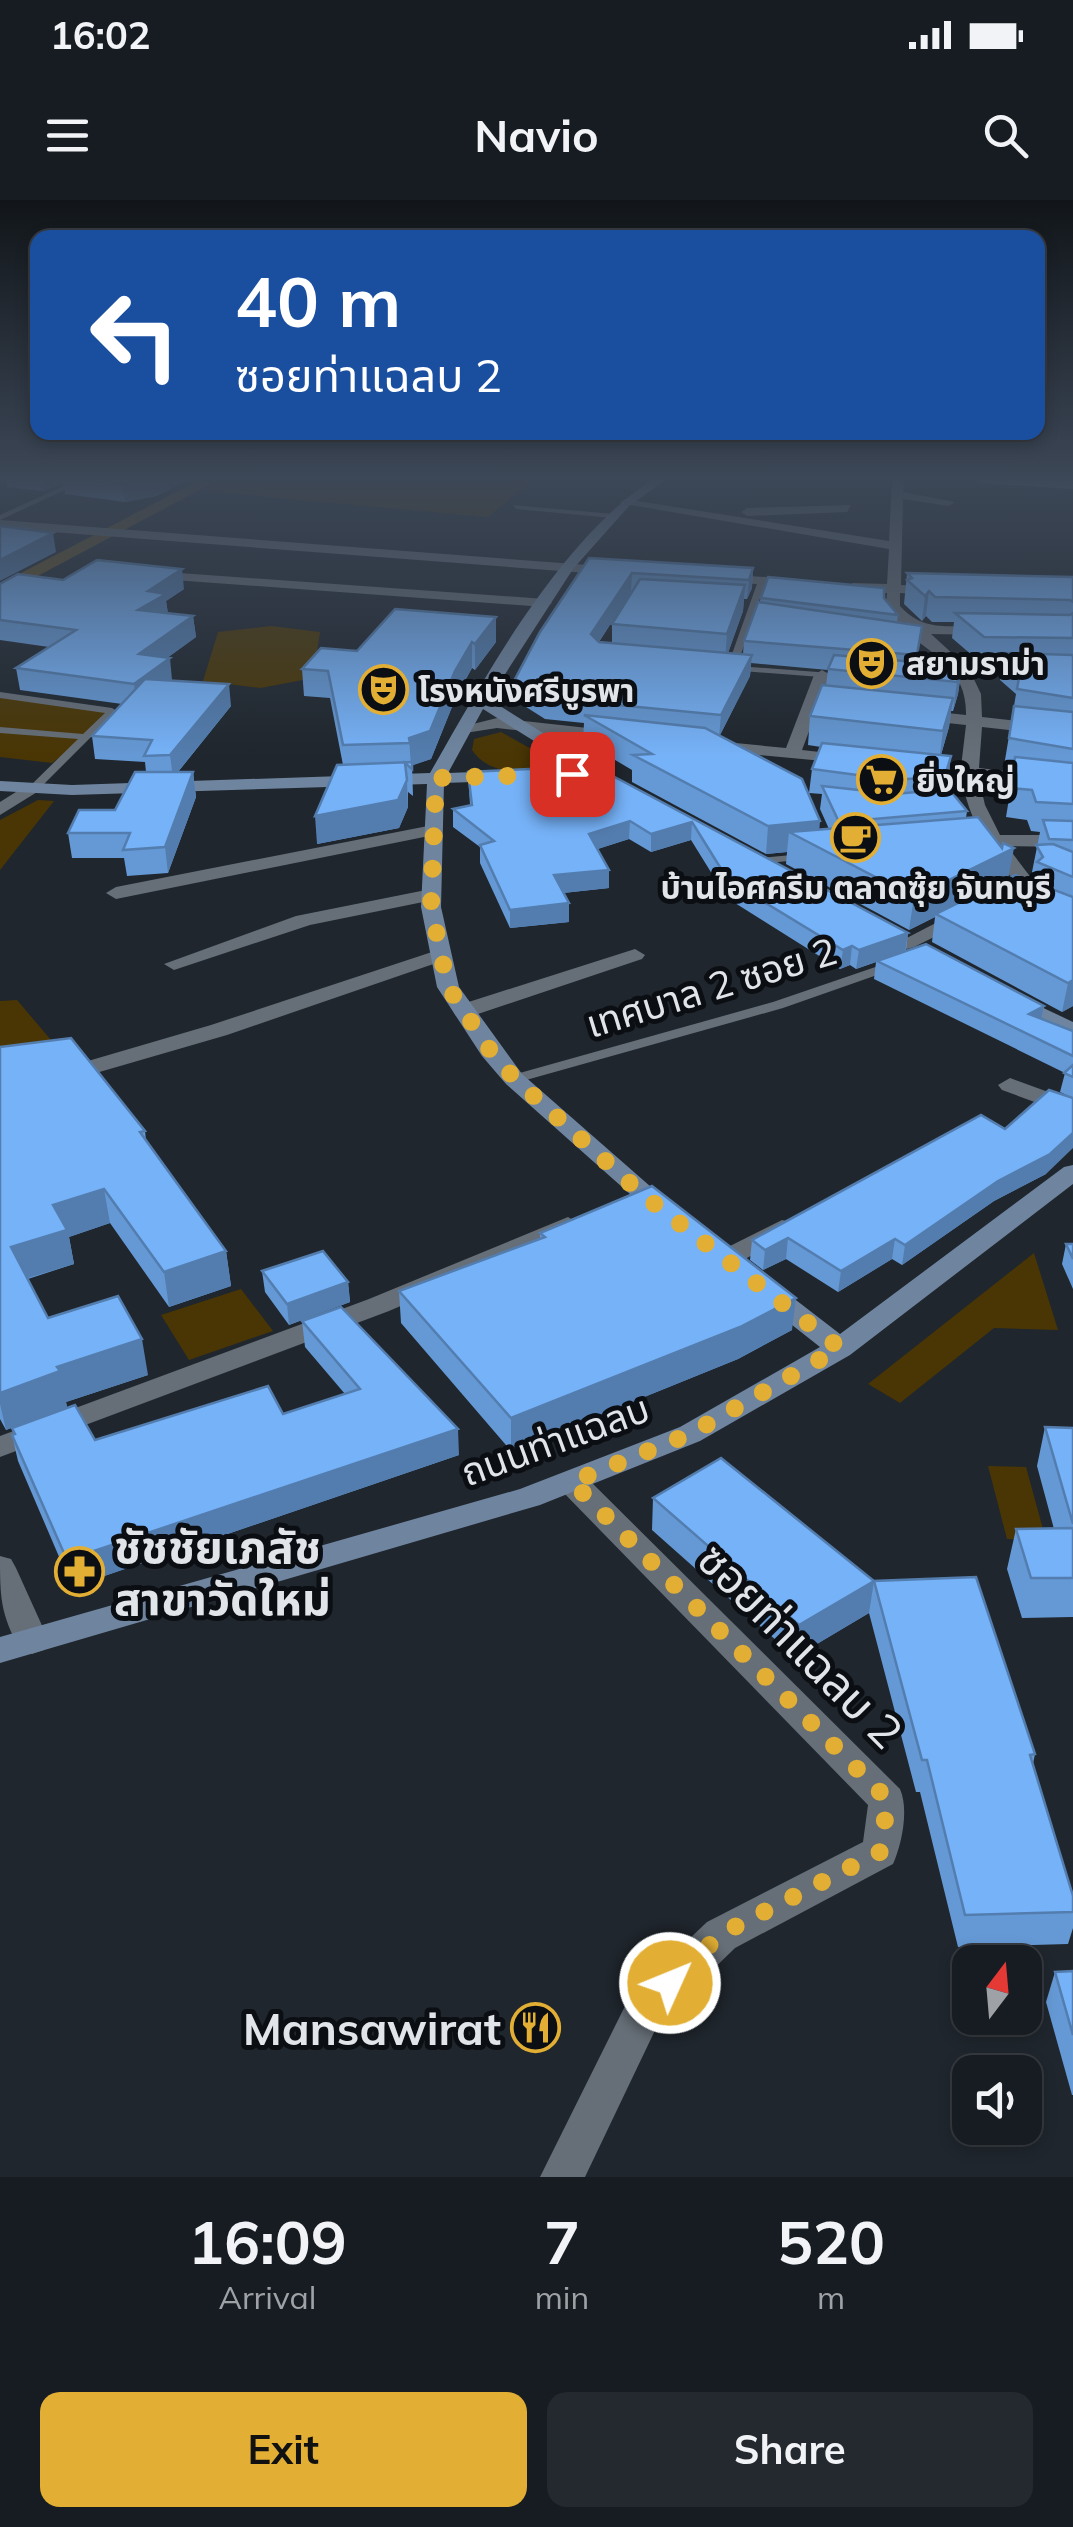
<!DOCTYPE html>
<meta charset="utf-8">
<style>
:root{--surface:#171c22;--page:#24292f;--text:#f1f3f6;--muted:#9ea1a5;--line:#363a40;--accent:#e2af34}
body{margin:0;font-family:Mulish,"Noto Sans Thai",sans-serif;background:var(--page);color:var(--text);height:100vh;display:flex;flex-direction:column;font-size:38px;white-space:nowrap}
*{box-sizing:border-box;margin:0}
p{font-size:32px;color:var(--muted)}
.icon{flex:none;width:55px;height:55px;fill:none;stroke:currentColor;stroke-width:2;stroke-linecap:round;stroke-linejoin:round}
.map{position:relative;height:1977px;overflow:hidden}
.details{display:flex;flex-direction:column;background:var(--surface);flex:1}
.details>*{flex:none}
.hud{position:absolute;left:30px;top:30px;width:1015px;height:210px;border-radius:20px;box-shadow:0 5px 15px #0003,0 0 0 2px var(--line);background:#1a4fa0;color:#fff;overflow:hidden}
.needle{width:65px;rotate:16deg}
.buttons{position:absolute;left:952px;top:1745px;display:grid;gap:20px}
.buttons a{display:grid;place-items:center;width:90px;height:90px;border-radius:20px;background:var(--surface);box-shadow:0 5px 15px #0003,0 0 0 2px var(--line);font-size:50px}
.pin{position:absolute;display:grid;place-items:center;width:85px;height:85px;color:#fff;margin:-42px;border-radius:20px;box-shadow:0 5px 15px #0006}
.me{position:absolute;width:110px;margin:-55px;rotate:46deg;stroke-linejoin:round;filter:drop-shadow(0 0 8px #0008)}
.turn{display:flex;align-items:center;gap:35px;height:210px;padding:0 40px;font-size:45px}
.turn .icon{width:130px;height:130px;stroke-width:2.5}
.turn b{display:block;font-size:70px;line-height:85px}
.eta{display:flex;justify-content:space-evenly;align-items:center;height:170px;text-align:center}
.eta b{font-size:60px;font-weight:700;line-height:70px}
.primary-button{display:flex;gap:20px;margin-top:auto;padding:20px 40px}
.primary-button a{flex:1;height:115px;border-radius:20px;background:var(--accent);color:#111;font-size:40px;font-weight:700;line-height:115px;text-align:center}
.primary-button a+a{background:var(--page);color:var(--text)}
.status{display:flex;justify-content:space-between;align-items:center;height:70px;padding:0 50px;background:var(--surface);direction:ltr}
.status svg{height:28px;fill:currentColor}
header{display:flex;justify-content:space-between;align-items:center;height:130px;padding:0 40px;background:var(--surface);font-size:45px;font-weight:700}
.map>svg:first-child{display:block}
.green{fill:#4a3604}
.lines{fill:none;stroke-linecap:round;stroke-linejoin:round}
.canal{fill:#66501f;fill-rule:evenodd}
.lane{fill:#666e77;fill-rule:evenodd}
.street{fill:#666e77;fill-rule:evenodd}
.secondary{fill:#6f859f;fill-rule:evenodd}
.wall{fill:#6599d5;fill-rule:evenodd}
.shaded-wall{fill:#537dae}
.building{fill:#76b2f8;stroke:#537dae;stroke-width:2.5}
.route{stroke:#e2af34;stroke-width:18;stroke-dasharray:0 32.4}
.labels{text-anchor:middle;dominant-baseline:central;stroke-width:10;stroke-linejoin:round;paint-order:stroke}
.far-poi-label{font-size:32px;font-weight:bold;fill:#e1e5ea;stroke:#0b0e12;text-anchor:start}
.street-label{font-size:38px;fill:#e1e5ea;stroke:#0b0e12}
.near-poi-label{font-size:45px;font-weight:bold;fill:#e1e5ea;stroke:#0b0e12;text-anchor:start}
.near-street-label{font-size:45px;fill:#e1e5ea;stroke:#0b0e12}
</style>
<div class="status"><b>16:02</b><svg viewBox="0 0 49 12"><path d="M0 12V9h3v3zM5 12V6h3v6zM10 12V3h3v9zM15 12V0h3v12zM26 1h20v11H26zM47 4h2v5h-2z"/></svg></div>
<header><svg class="icon" aria-label="menu" viewBox="0 0 24 24"><path d="M4 6h16M4 12h16M4 18h16"/></svg>Navio<svg class="icon" aria-label="search" viewBox="0 0 24 24"><circle cx="10" cy="10" r="6"/><path d="M15 15l6 6"/></svg></header>
<div class="map">
<svg width="1073" height="1977" viewBox="0 0 1073 1977">
<rect width="100%" height="100%" fill="#1f262d"/>
<g class="green">
<path d="M226 279H533L488 317 206 291Z"/>
<path d="M271 426 320 432 313 478 261 488 203 481 218 432Z"/>
<path d="M0 496 119 511 52 563 0 557Z"/>
<path d="M501 532 555 562 556 568C529 575 489 576 472 550L474 539Z"/>
<path d="M38 600 54 601 0 670V620Z"/>
<path d="M17 800 73 866 0 876V801Z"/>
<path d="M1034 1053 1058 1130 994 1128 900 1203 868 1184Z"/>
<path d="M241 1089 273 1131 189 1160 161 1115Z"/>
<path d="M988 1266 1026 1267 1046 1340 1007 1339Z"/>
</g>
<g class="lines">
<path class="canal" d="M201 279H220L0 396V384Z"/>
<g class="lane">
<path d="M79 279H88L0 320V315Z"/>
<path d="M513 305 613 314 617 316 613 318 516 309Z"/>
<path d="M762 379 766 381 737 466 831 473 836 476 834 478 729 470 727 468 758 381Z"/>
<path d="M0 492 112 508 117 511 37 591H29V587L78 539 0 533V527L83 534 105 513 0 498Z"/>
<path d="M803 654 809 657 807 659 759 664 753 661 759 658Z"/>
<path d="M893 761 897 762V768L783 808 519 882H509L507 879 509 876 773 802Z"/>
</g>
<g class="street">
<path d="M892 279H904L903 292 955 302 949 306 903 299 901 385 938 387 945 391 938 395 900 393V406C927 436 955 422 991 428L993 431 986 435 931 434 966 466 1073 468V478L972 475 981 494 982 517 1073 527V537L982 527 979 568 1073 579V589L979 579 985 605 1000 635H1073V647L1007 646 1035 683 1002 701 992 695 1014 681C989 648 967 619 962 577L919 572 910 567 919 562 961 567 966 525 919 520 911 515 919 510 966 515C967 469 934 456 905 431 900 427 891 414 886 407L887 393 853 391 846 387 853 383 887 384 889 349 619 303 625 299 889 341Z"/>
<path d="M851 305 847 312 747 316 741 312 747 308Z"/>
<path d="M0 320 614 367 621 371 614 375 0 328Z"/>
<path d="M151 371 545 399 552 403 545 407 146 378V372Z"/>
<path d="M718 374 798 379 805 383 798 387 713 381V375Z"/>
<path d="M822 470 830 475 802 550 855 556V564L715 551 707 546 715 541 786 548 814 475Z"/>
<path d="M497 518 615 531 623 536 615 541 497 528 465 533 457 528Z"/>
<path d="M27 585 42 589 0 615V602Z"/>
<path d="M433 625 442 630 439 634 116 699 106 693 116 687Z"/>
<path d="M431 689 438 691V699L310 725 174 770 164 764 296 716Z"/>
<path d="M961 710 968 712V720L914 747 907 749 897 743Z"/>
<path d="M441 749 448 751V759L227 835 96 873 85 866 88 861 211 825Z"/>
<path d="M635 749 645 755 642 759 472 816H456L453 811 456 806Z"/>
<path d="M1010 878 1073 901V916L1002 890 998 885Z"/>
<path d="M568 1017 581 1025 577 1030 389 1111 0 1257V1236L369 1099Z"/>
<path d="M782 1020 791 1022 795 1028 791 1034 734 1065H716L712 1059 716 1053Z"/>
<path d="M572 1271 583 1274 900 1589C909 1609 902 1644 893 1664L735 1748 659 1822 585 1977H540L631 1794 707 1722 863 1642 868 1605 561 1290 557 1282 561 1274Z"/>
<path d="M0 1356 11 1359 16 1368 49 1441 44 1450 32 1454 20 1450C0 1413 0 1397 0 1356Z"/>
</g>
<g class="secondary">
<path d="M653 279H667L629 306 573 369 489 499 621 582 606 586 483 509 448 573 501 571 510 576 501 581 444 583 441 707 459 787 522 874 675 1008 679 1013 666 1021 657 1018 506 884 482 856 437 787 421 707 427 584 72 595 0 591V581L72 585 430 573C486 475 559 341 653 279Z"/>
<path d="M974 279 1073 281V289L980 283Z"/>
<path d="M1012 793 1073 822V838L1004 804 1001 799Z"/>
<path d="M1073 965V984L850 1155 700 1241 540 1305 0 1463V1437L520 1289 680 1227 820 1147 759 1099 756 1093 759 1087H779L840 1134 1064 967Z"/>
</g>
</g>
<g class="wall">
<path d="M6 279H190L156 296 125 302 65 294 63 283 43 291 8 287Z"/>
<path d="M589 358 753 368 752 388 747 399H744L743 411 728 453 743 454 744 441 761 398H884L898 415 897 422 922 426 917 462 962 466 958 494 953 511H951L949 527 941 555 951 556 945 590 967 611 966 618 1009 678 1034 682 1035 677 1032 672 1040 632 1031 631 1027 620 1006 617 1014 568 1004 566 1016 494 1000 480 1003 463 980 462 952 438 954 422H932L926 416 922 421 904 404 907 373 1073 377V806L1062 812 932 742 935 717 909 730 786 664 787 652 766 654 632 582V570L583 541 584 523 545 519 515 500V479ZM631 392 612 424V443L599 442ZM751 463 828 470 826 485 810 516 808 545 821 547 812 569 809 593 822 594 820 609 829 629 819 630 720 535 750 476Z"/>
<path d="M63 380 184 389 166 401 168 414 193 416 196 437 167 458 171 480 231 506 178 572H193L196 597 168 673 127 676 124 658H72L68 633 115 610 146 572 145 562 95 559 92 536 122 504 20 490 16 468 49 447 0 440V384Z"/>
<path d="M395 409 496 442 475 470 472 468 456 497 431 559 412 565 413 596 408 592V607L399 628 317 644 343 565 330 498 304 496 302 469 357 451Z"/>
<path d="M594 566 908 733 906 751 1044 806 1041 819 1073 831V898L1060 892 1065 873 874 779 876 762 856 769 850 765 840 769 727 698 691 640 651 652 629 639 597 649 609 670V688L563 693 569 703V722L510 728 480 663V647L453 627V609L470 605 468 572Z"/>
<path d="M0 847 145 931 146 940 226 1051 231 1086 169 1107 110 1023 69 1037 74 1064 28 1079 48 1118 148 1175 66 1202 67 1207 6 1230 0 1219Z"/>
<path d="M1005 929 1046 974 994 1001 902 1065 892 1059 838 1092 786 1059 763 1070 750 1060 752 1040Z"/>
<path d="M540 1033 792 1130 738 1159 511 1251 401 1123 399 1091 540 1039Z"/>
<path d="M1066 1044H1073V1089L1062 1064Z"/>
<path d="M262 1071 348 1082 350 1102 289 1125 265 1092Z"/>
<path d="M302 1121 459 1255 72 1387 18 1261 12 1235 14 1234 12 1228 95 1240 283 1214 345 1194 305 1147Z"/>
<path d="M1045 1227 1073 1228V1417L1022 1418 1007 1369 1016 1329H1054L1037 1266Z"/>
<path d="M653 1298 874 1381 1035 1554 1033 1564 1073 1696V1728L1068 1744 958 1747 920 1592H916L869 1413 795 1457 652 1330Z"/>
<path d="M1073 1771V1895H1072L1046 1802 1055 1772Z"/>
</g>
<g class="shaded-wall">
<path d="M41 279H62L63 283 43 291Z"/>
<path d="M152 279H190L156 296 125 302 122 284Z"/>
<path d="M53 333 56 352 0 381V360Z"/>
<path d="M753 368 752 388 747 399 749 380Z"/>
<path d="M182 369 184 389 166 401 168 414 138 410 148 391Z"/>
<path d="M632 373 631 392 591 454V434Z"/>
<path d="M745 385 743 411 725 461 727 434Z"/>
<path d="M929 391 926 416 922 421 925 396Z"/>
<path d="M193 416 196 437 142 476 139 454Z"/>
<path d="M496 417V442L475 470V444Z"/>
<path d="M472 442V468L456 497 431 559 411 566 409 538 455 471Z"/>
<path d="M752 455 750 476 719 537 721 515Z"/>
<path d="M170 458 172 480 137 506 134 484Z"/>
<path d="M962 466 958 494 953 511 957 482Z"/>
<path d="M229 484 231 506 173 578 170 555Z"/>
<path d="M953 498 949 527 939 561 943 531Z"/>
<path d="M951 556 948 579 942 600 945 576Z"/>
<path d="M193 572 196 597 168 673 165 647Z"/>
<path d="M407 580 408 607 399 628 317 644 315 616Z"/>
<path d="M630 621 629 639 589 652V634Z"/>
<path d="M820 621 818 647 789 632 787 652 766 654 768 626Z"/>
<path d="M692 622 691 640 651 652V634Z"/>
<path d="M1014 648 1008 680 936 714 935 717 909 730 914 697Z"/>
<path d="M609 670V688L554 694V675Z"/>
<path d="M569 703V722L510 728V710Z"/>
<path d="M908 733 905 752 856 769 859 750Z"/>
<path d="M852 746 850 765 840 769 843 750Z"/>
<path d="M1073 780V806L1062 812 1068 783Z"/>
<path d="M1044 806 1040 825 1029 814Z"/>
<path d="M1073 933V948L1046 974 994 1001 902 1065 905 1045 998 981Z"/>
<path d="M104 989 110 1023 69 1037 74 1064 18 1081 11 1047 53 1005Z"/>
<path d="M788 1038 786 1059 763 1070 765 1050Z"/>
<path d="M895 1039 892 1059 838 1092 841 1071Z"/>
<path d="M226 1051 231 1086 169 1107 164 1072Z"/>
<path d="M348 1082 350 1102 289 1125 287 1104Z"/>
<path d="M796 1098 792 1130 738 1159 511 1251V1218Z"/>
<path d="M142 1139 148 1175 66 1202 67 1207 6 1230 0 1204V1193L57 1167Z"/>
<path d="M458 1229 459 1255 72 1387 67 1360Z"/>
<path d="M874 1381 869 1413 795 1457 799 1425Z"/>
</g>
<g class="building">
<path d="M82 279H152L122 284Z"/>
<path d="M0 326 53 333 0 360Z"/>
<path d="M589 358 753 368 749 380 632 373 591 434 599 442 752 455 721 515 545 498 515 479 540 432Z"/>
<path d="M97 360 182 369 148 391 166 394 138 410 193 416 139 454 170 458 134 484 16 468 76 430 0 420V384L18 374 63 380Z"/>
<path d="M907 373 1073 377V402L1070 400 935 397 929 391 925 396 907 380 912 378Z"/>
<path d="M768 377 884 388V398L898 415 761 398Z"/>
<path d="M640 379 745 385 727 434 612 424Z"/>
<path d="M758 402 922 426 917 455 744 441Z"/>
<path d="M395 409 496 417 475 444 472 442 455 471 430 531 409 538 410 543 343 545 328 471 302 469 321 448 357 451Z"/>
<path d="M955 413 1070 415 1073 413V438L984 437Z"/>
<path d="M1004 453 1073 455V498L1017 489 1020 472H1027Z"/>
<path d="M834 455 962 466 957 482 828 469Z"/>
<path d="M145 479 229 484 170 555 144 556 152 540 92 536Z"/>
<path d="M822 485 953 498 943 531 810 516Z"/>
<path d="M1014 506 1073 512V549L1009 538Z"/>
<path d="M584 515 705 528 802 579 820 621 768 626 633 555 652 554Z"/>
<path d="M822 543 951 556 945 576 895 580 812 569Z"/>
<path d="M1015 557 1073 563V604L1036 602 1032 590 1011 588Z"/>
<path d="M412 562V569L405 563 407 580 398 600 315 616 337 565Z"/>
<path d="M594 566 908 733 859 750 852 746 843 750 728 680 692 622 651 634 630 621 589 634 609 670 554 675 569 703 510 710 480 645 494 641 453 609 472 605 468 572Z"/>
<path d="M135 572H193L165 647 123 650 130 633H68L79 610H115Z"/>
<path d="M822 586 895 594 949 589 967 611 839 622Z"/>
<path d="M978 617 1002 648 1003 643 1014 648 914 697 789 632Z"/>
<path d="M1043 620 1073 621V640L1049 639Z"/>
<path d="M1053 644 1073 652V677L1037 662 1043 657 1036 645Z"/>
<path d="M1015 675 1073 697V780L1068 783 936 714Z"/>
<path d="M926 744 1044 806 1029 814 1073 831V856L877 761Z"/>
<path d="M71 838 145 931 140 932 226 1051 164 1072 104 989 53 1005 67 1030 11 1047 48 1118 118 1096 142 1139 57 1167 60 1171 0 1193V847Z"/>
<path d="M1073 865V877L1064 873Z"/>
<path d="M1049 890 1073 898V933L1050 954 998 981 905 1045 895 1039 841 1071 788 1038 765 1050 752 1040 981 915 1005 929Z"/>
<path d="M652 986 796 1098 740 1127 511 1218 399 1091 545 1037 540 1033Z"/>
<path d="M1066 1044H1073V1059Z"/>
<path d="M323 1051 348 1082 287 1104 262 1071Z"/>
<path d="M341 1107 458 1229 67 1360 12 1235 15 1234 12 1228 75 1205 95 1240 268 1186 283 1214 360 1189 302 1121Z"/>
<path d="M1045 1227 1073 1228V1324Z"/>
<path d="M721 1258 874 1381 799 1425 653 1298Z"/>
<path d="M1073 1328V1378H1031L1016 1329Z"/>
<path d="M976 1377 1035 1554 1030 1555 1073 1696V1712L965 1715 927 1560H922L874 1381Z"/>
<path d="M1073 1771V1835L1055 1772Z"/>
</g>
<linearGradient id="sky" x2="0" y2="1"><stop stop-color="#111519"/><stop offset="0.5" stop-color="#3c4757"/><stop offset="1" stop-color="#3c4757" stop-opacity="0"/></linearGradient>
<rect width="1073" height="556" fill="url(#sky)"/>
<g class="lines">
<path class="route" d="M572 574 436 578 431 707 448 787 490 850 514 878 642 994 840 1148 690 1234 572 1282 888 1600 880 1652 721 1734 670 1783"/>
</g>
<defs>
<symbol id="theatre-ring" viewBox="-11 -11 22 22"><circle r="9.5" fill="#0b0e12" stroke="#e2af34" stroke-width="1.5"/><path d="M-5-5.5Q0-4 5-5.5V0Q5 5 0 6Q-5 5-5 0ZM-3.3-2.5H-1v1.5H-3.3ZM1-2.5H3.3v1.5H1ZM-2.8 1Q0 5.5 2.8 1Z" fill="#e2af34"/></symbol>
<symbol id="supermarket-ring" viewBox="-11 -11 22 22"><circle r="9.5" fill="#0b0e12" stroke="#e2af34" stroke-width="1.5"/><path d="M-6-5.5h2.5l.6 2H6L4.5 2H-2.5L-4.4-4H-6ZM-1.5 3.2a1.3 1.3 0 1 0 .1 0ZM3 3.2a1.3 1.3 0 1 0 .1 0Z" fill="#e2af34"/></symbol>
<symbol id="cafe-ring" viewBox="-11 -11 22 22"><circle r="9.5" fill="#0b0e12" stroke="#e2af34" stroke-width="1.5"/><path d="M-5.5-4.5H6V0H3Q3 3.5 0 3.5H-2.5Q-5.5 3.5-5.5 0ZM3-3.2v2h1.7v-2ZM-6 4.5H4V6H-6Z" fill="#e2af34"/></symbol>
<symbol id="pharmacy-ring" viewBox="-11 -11 22 22"><circle r="9.5" fill="#0b0e12" stroke="#e2af34" stroke-width="1.5"/><path d="M-2-6h4v4h4v4h-4v4h-4v-4h-4v-4h4Z" fill="#e2af34"/></symbol>
<symbol id="restaurant-ring" viewBox="-11 -11 22 22"><circle r="9.5" fill="#0b0e12" stroke="#e2af34" stroke-width="1.5"/><path d="M-5-6h1v4h1v-4h1v4h1v-4h1v5L-1.5 .5V6h-2V.5L-5-1ZM5-6V6H3V1.5H1.5Q1.5-4 5-6Z" fill="#e2af34"/></symbol>
</defs>
<g fill-rule="evenodd">
<use href="#theatre-ring" x="844" y="436" width="55" height="55"/>
<use href="#theatre-ring" x="356" y="462" width="55" height="55"/>
<use href="#supermarket-ring" x="854" y="552" width="55" height="55"/>
<use href="#cafe-ring" x="828" y="610" width="55" height="55"/>
<use href="#pharmacy-ring" x="52" y="1344" width="55" height="55"/>
<use href="#restaurant-ring" x="508" y="1800" width="55" height="55"/>
</g>
<g class="labels">
<g class="far-poi-label">
<text x="906" y="463">สยามราม่า</text>
<text x="418" y="490">โรงหนังศรีบูรพา</text>
<text x="916" y="580">ยิ่งใหญ่</text>
<text x="856" y="687" text-anchor="middle">บ้านไอศครีม ตลาดซุ้ย จันทบุรี</text>
</g>
<g class="street-label">
<text transform="translate(711 787) rotate(-17)">เทศบาล 2 ซอย 2</text>
<text transform="translate(555 1240) rotate(-20)">ถนนท่าแฉลบ</text>
</g>
<g class="near-poi-label">
<text x="114" y="1346">ชัชชัยเภสัช<tspan x="114" dy="52">สาขาวัดใหม่</tspan></text>
<text x="501" y="1828" text-anchor="end">Mansawirat</text>
</g>
<g class="near-street-label">
<text transform="translate(801 1445) rotate(45)">ซอยท่าแฉลบ 2</text>
</g>
</g>
</svg>
<div class="buttons">
<a><svg class="needle" viewBox="-14 -14 28 28"><path d="M0-13l5 13h-10z" fill="#e53935"/><path d="M0 13l5-13h-10z" fill="#9ea1a5"/></svg></a>
<a><svg class="icon" aria-label="sound" viewBox="0 0 24 24"><path d="M4 9h4l5-4v14l-5-4H4zM17 9q2 3 0 6"/></svg></a>
</div>
<div class="pin" style="left:572px;top:574px;background:#d93025"><svg class="icon" aria-label="arrive" viewBox="0 0 24 24"><path d="M6 21V4h12l-3 4 3 4H6"/></svg></div>
<svg class="me" style="left:670px;top:1783px" viewBox="-20 -20 40 40"><circle r="17" fill="#e2af34" stroke="#fff" stroke-width="3"/><path d="M0-11L8 9 0 5-8 9z" fill="#fff"/></svg>
<div class="hud">
<div class="turn"><svg class="icon" aria-label="left" viewBox="0 0 24 24"><path d="M17 20v-9H6M10 6l-5 5 5 5"/></svg><div><b>40 m</b>ซอยท่าแฉลบ 2</div></div>
</div>
</div>
<section class="details">
<div class="eta">
<div><b>16:09</b><p>Arrival</p></div>
<div><b>7</b><p>min</p></div>
<div><b>520</b><p>m</p></div>
</div>
<div class="primary-button"><a>Exit</a><a>Share</a></div>
</section>
